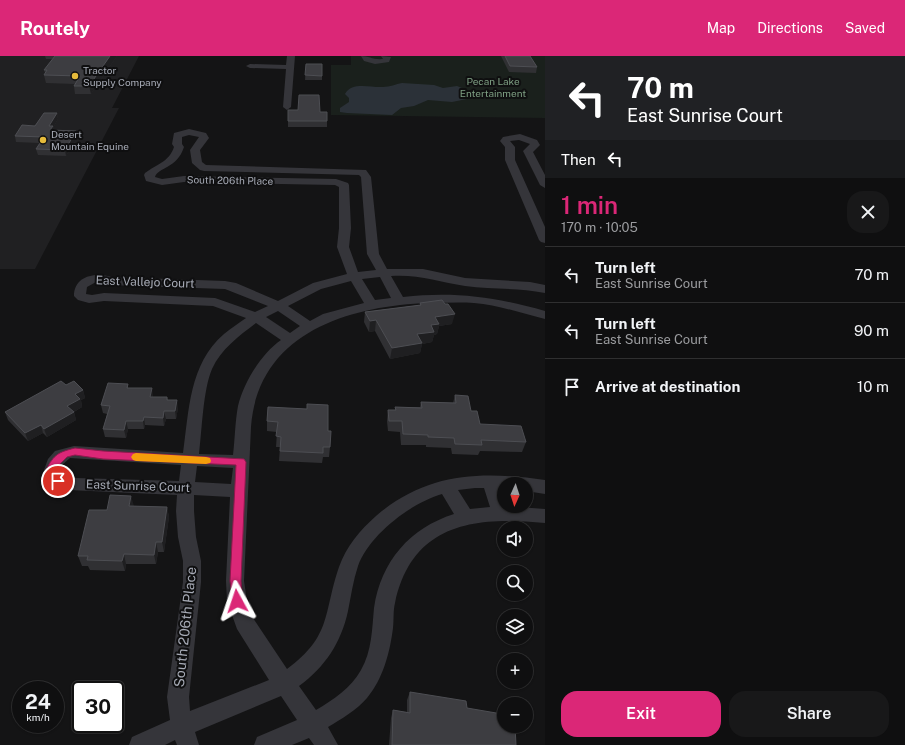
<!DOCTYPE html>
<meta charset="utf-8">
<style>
:root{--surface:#0f0f10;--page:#181819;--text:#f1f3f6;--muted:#9b9c9f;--line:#2f2f30;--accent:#db2777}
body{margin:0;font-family:"Public Sans",sans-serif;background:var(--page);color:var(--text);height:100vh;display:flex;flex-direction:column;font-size:15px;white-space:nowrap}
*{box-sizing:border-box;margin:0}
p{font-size:13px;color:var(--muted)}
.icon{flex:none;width:22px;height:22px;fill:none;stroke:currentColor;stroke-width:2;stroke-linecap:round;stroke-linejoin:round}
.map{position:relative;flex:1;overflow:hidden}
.side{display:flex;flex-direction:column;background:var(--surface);width:360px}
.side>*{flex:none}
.top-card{background:#202124;color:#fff;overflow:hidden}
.needle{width:26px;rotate:183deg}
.tools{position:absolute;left:497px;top:421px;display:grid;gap:8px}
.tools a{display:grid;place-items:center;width:36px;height:36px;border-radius:50%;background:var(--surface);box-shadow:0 1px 3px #0004,0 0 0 1px var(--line);font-size:20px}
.speed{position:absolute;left:12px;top:625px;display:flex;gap:8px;font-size:20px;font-weight:700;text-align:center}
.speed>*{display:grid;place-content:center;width:52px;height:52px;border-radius:50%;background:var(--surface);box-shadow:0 1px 3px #0004,0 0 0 1px var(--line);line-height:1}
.speed small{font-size:10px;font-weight:400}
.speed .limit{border:2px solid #111;border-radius:6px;background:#fff;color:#111}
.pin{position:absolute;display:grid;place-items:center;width:34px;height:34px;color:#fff;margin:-17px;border:2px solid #fff;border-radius:50%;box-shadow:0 1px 4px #0007}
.me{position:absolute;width:44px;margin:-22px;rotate:355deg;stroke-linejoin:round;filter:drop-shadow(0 0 3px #0008)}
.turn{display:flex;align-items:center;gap:14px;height:84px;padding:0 16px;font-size:18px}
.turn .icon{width:52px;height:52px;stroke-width:2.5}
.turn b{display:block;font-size:28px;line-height:34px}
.then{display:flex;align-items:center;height:38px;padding:0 16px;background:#0003;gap:8px;font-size:15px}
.round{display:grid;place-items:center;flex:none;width:42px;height:42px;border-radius:16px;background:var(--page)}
.summary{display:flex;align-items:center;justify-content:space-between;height:68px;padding:0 16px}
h1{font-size:24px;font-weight:600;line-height:30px;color:var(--accent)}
.primary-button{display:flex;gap:8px;margin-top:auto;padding:8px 16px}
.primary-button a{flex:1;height:46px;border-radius:16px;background:var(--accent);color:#fff;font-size:16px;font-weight:600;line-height:46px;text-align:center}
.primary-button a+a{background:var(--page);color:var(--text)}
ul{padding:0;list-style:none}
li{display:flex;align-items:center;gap:12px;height:56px;padding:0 16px;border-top:1px solid var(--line)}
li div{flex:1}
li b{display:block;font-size:15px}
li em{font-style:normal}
header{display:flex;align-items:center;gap:24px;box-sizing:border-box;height:56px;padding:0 20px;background:var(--accent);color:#fff}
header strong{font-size:19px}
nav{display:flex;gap:22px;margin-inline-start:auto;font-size:14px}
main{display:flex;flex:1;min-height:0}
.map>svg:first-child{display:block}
.built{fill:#202022}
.green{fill:#1a201c}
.water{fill:#2b3138}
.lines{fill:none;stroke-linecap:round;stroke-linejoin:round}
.minor{fill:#35353a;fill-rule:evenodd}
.wall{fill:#303033}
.shaded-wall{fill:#1f1f21}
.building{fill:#3d3d41;stroke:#4d4e53}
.route{fill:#db2777;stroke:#8e194d}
.slow{fill:#f59e0b}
.poi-dot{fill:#e6bb3b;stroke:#0f0f10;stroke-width:1.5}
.labels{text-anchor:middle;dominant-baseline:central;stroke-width:4;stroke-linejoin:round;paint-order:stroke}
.far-poi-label{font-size:10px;fill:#a6aab5;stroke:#0f0f10;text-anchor:start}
.far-park-label{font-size:10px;fill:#7e9f83;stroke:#0f0f10}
.far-street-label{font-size:10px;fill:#a6aab5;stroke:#0f0f10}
.street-label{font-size:12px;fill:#a6aab5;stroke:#0f0f10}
.near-street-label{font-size:14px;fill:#a6aab5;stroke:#0f0f10}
</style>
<header>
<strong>Routely</strong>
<nav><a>Map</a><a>Directions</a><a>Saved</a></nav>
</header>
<main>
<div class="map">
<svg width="545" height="689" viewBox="0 0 545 689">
<rect width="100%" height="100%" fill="#141415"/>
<path class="built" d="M0 0H139L112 52H119L35 213H0Z"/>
<path class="green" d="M351 0H545V62L331 59V9H351Z"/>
<path class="water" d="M402 27 434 29 443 32 457 30 467 34 470 39 467 43 452 46 428 44 414 50 401 52 392 59 347 57 340 56V52L349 46V42L345 38C352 25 371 32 383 31 390 31 396 28 402 27Z"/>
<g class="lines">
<g class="minor">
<path d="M287 0H295L291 51 287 54 283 51 286 13 250 12 246 10 250 8 286 9Z"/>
<path d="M361 0C369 0 373 4 383 3L381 0 391 1 389 6 375 8 364 5Z"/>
<path d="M189 73 206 77 209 82 200 94 202 106 206 109 366 114 371 121 379 198 387 213H423L465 222 530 226 545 229V237C518 231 491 234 465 230 440 226 417 218 391 220L403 241C454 235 496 241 545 255V263C521 257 498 249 474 247 459 246 443 247 428 247 348 250 258 277 251 371L244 525 247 545 253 562 287 613C332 580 323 558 339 511 346 491 360 474 376 460 427 416 482 415 545 424V438L526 435V428H504V432H501L504 441V450L545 453V467C475 460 412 467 395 547 393 555 394 563 393 572 390 596 383 623 367 642 358 653 340 664 328 671L338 689H314L309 682 292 689H254L257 681 297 664 281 640 195 676 199 689H177L175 684 165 689H129L132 681 170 664 167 641 183 526V505L178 481 176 455 177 439 69 434 46 426 44 421V414L48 403 55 395 74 390 183 397C189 355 189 308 224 278 231 272 239 267 246 262L213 250 104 245 89 247 78 244 74 240C74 220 95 216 111 221L225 225 236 227 278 245 313 227 347 218 337 191 339 172V131L335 129 184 126 162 129 146 125 144 119 145 117C157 108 169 106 174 91L172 88 174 77ZM189 79 199 81 190 94 192 107 200 114 204 115 359 119 361 121 367 198 376 214 358 216 349 191 351 172 349 129 348 127 336 123 184 120 162 123 155 121C158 111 177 113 184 91L182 88V81ZM380 221 391 242 375 244 362 223ZM351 225 364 247 323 258 310 265 288 250 321 233ZM96 226 109 229 225 233 268 250 255 256 215 242 104 237 92 239 86 238 87 231ZM278 255 300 270 290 277 266 261ZM256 267 281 284C261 298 244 326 238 350 235 366 235 383 233 399L199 398C202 374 203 334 212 313 221 293 239 280 256 267ZM70 402 181 409 179 425 75 422 60 418 62 409ZM197 410 233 412 231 428 195 426ZM475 432H484L490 451 470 453 458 434ZM442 438 454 458C410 472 381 505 374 552 372 573 372 595 361 614 351 632 333 644 316 654L299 630C325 611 341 587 348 555 351 540 353 525 358 510 369 479 411 447 442 438ZM194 439 230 441 226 525 227 545 237 573 269 624 190 655 189 641 201 526V505L196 481 194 455Z"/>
<path d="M520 78 537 84 540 89 533 96 545 119V132L540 129 523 95 530 88 519 84 510 85 515 91V104L545 171V187L541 186 539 184 505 104V91L500 85 503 81Z"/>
</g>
</g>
<g class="wall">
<path d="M45 0H117L91 38H75L74 30 75 28 46 27 44 19 45 17 44 14 52 3H46Z"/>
<path d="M501 0H530L537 11 536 17 509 16Z"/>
<path d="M306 8 322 20V24H305Z"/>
<path d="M288 54 320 56 327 65V71H288Z"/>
<path d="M57 57 58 63 53 72 54 74 76 75 78 81 66 100 38 99 36 93 40 87 16 86 15 80Z"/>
<path d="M420 247 452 268 439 270 437 278 434 279 432 286 422 288 420 297 390 303 375 275 369 276 364 266 365 256 420 249Z"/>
<path d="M128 328V332L153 341H167L168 344 178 352 176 363H166L164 370 145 369 144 373H128L126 382 105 381 103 373 107 358 103 357 101 349Z"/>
<path d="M83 334 85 342 81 344 82 351 74 356 76 364 47 381 43 377 28 385 8 364 5 356Z"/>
<path d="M455 339 471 355 480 368 526 386 522 396 480 395 478 399 452 398 451 392 426 391V389H401L400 376 388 375 387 365 388 354H395V351H420L421 346 453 347Z"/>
<path d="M268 351 328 375 330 391 329 401H323L322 407 279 405 280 391H276L277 376 267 375V365Z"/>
<path d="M133 450 167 451 169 461 164 496H158L156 508H126L125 515 90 514 88 510H82L78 500 107 454Z"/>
<path d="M410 636 467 652 503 667 516 689H389L391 662 393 654 407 656V644Z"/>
</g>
<g class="shaded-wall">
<path d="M110 0H117L91 38 89 30Z"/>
<path d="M57 57 58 63 53 72 54 76 52 80 49 70Z"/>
<path d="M76 75 78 81 66 100 65 94Z"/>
<path d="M455 258 452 268 439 270 437 278 434 279 432 286 422 288 420 297 390 303 392 292 417 278 431 269 435 261Z"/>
<path d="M376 264 375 275 369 276 370 265Z"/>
<path d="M152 332 153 340 152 348 150 341Z"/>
<path d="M83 334 85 342 81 344 82 351 70 358 67 350 75 338Z"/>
<path d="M177 344 178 352 176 363 175 355Z"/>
<path d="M164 355 166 363 164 370 163 362Z"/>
<path d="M74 356 76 364 47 381 44 373Z"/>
<path d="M144 361 145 369 144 373 143 365Z"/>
<path d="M126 365 128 373 126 382 124 374Z"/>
<path d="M41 369 43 377 28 385 25 377Z"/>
<path d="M131 440 134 450 131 460 129 450Z"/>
<path d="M167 451 169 461 164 496 162 486Z"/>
<path d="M156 486 158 496 156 508 154 499Z"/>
<path d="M124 498 126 508 125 515 122 505Z"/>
</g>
<g class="building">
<path d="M55 0H110L89 30H74L80 20 44 19 47 14H44Z"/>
<path d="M505 0H530L537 11 510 10Z"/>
<path d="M306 8H322V20L305 19Z"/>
<path d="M299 39H319L320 56H327V65H288V54H298Z"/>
<path d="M44 57H57L49 70H53L50 74 76 75 65 94 36 93 44 81 15 80 22 69 35 70Z"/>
<path d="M442 244 445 248H448L455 258 435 261 439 268 431 269 434 276 417 278 422 287 392 292 376 264 370 265 365 256 421 249 420 247Z"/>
<path d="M61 325 66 329 74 325 83 334 75 338 80 343 67 350 74 356 44 373 41 369 25 377 5 356Z"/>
<path d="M108 327 128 328 127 332H152L150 341H167V344H177L175 355H164L163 362 144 361 143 365H126L124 374 103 373 110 350 101 349Z"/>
<path d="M455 339 468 340 471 355H477L480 368 521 370 526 386 481 384 482 389 455 388 454 382 428 381V379L403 378 402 365H389L388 354H396L395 351 422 352 421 346 456 347Z"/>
<path d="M307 348 328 349V375H331L330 391H323V397L280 395 281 381 276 380 278 366 267 365 268 351 307 353Z"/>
<path d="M110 439 131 440 129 450 167 451 162 486H156L154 499 124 498 122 505 87 504 88 500H78L89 454H107Z"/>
<path d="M410 636 466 645 467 652 502 658 503 667H504V670H515L516 689H392L393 654 410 657Z"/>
</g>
<path class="route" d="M75 392 103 395 244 403 246 406 241 525 243 545 241 549 237 551 233 549 230 525 236 409 103 403 75 399 67 401 59 409 56 414 57 419 63 425 61 428C52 431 48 422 46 414 54 398 59 396 75 392Z"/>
<path class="slow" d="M136 397 206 401 210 402 211 405 210 407 206 408 136 405 133 404 131 401 133 398Z"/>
<g class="poi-dot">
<circle cx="75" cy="20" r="4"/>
<circle cx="43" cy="84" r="4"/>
</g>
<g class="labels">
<g class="far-poi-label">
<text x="83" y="14">Tractor<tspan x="83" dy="12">Supply Company</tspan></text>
<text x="51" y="78">Desert<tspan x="51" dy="12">Mountain Equine</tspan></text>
</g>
<g class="far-park-label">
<text x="493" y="25">Pecan Lake<tspan x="493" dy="12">Entertainment</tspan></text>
</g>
<g class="far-street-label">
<text transform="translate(230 124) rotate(1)">South 206th Place</text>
</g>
<g class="street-label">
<text transform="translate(145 226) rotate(2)">East Vallejo Court</text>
<text transform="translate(138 430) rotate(2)">East Sunrise Court</text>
</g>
<g class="near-street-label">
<text transform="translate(185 571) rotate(-84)">South 206th Place</text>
</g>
</g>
</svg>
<div class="tools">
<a><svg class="needle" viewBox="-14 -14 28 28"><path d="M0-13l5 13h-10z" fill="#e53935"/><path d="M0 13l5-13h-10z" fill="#9b9c9f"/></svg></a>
<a><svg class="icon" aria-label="sound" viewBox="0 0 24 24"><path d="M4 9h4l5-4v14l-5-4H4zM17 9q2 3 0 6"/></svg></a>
<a><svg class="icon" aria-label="search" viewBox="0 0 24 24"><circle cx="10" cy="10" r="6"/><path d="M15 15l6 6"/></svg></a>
<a><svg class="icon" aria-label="layers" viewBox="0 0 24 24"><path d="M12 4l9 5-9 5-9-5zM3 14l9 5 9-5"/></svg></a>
<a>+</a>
<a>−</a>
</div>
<div class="speed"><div>24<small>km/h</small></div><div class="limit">30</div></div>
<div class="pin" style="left:58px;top:425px;background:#d93025"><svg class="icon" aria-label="arrive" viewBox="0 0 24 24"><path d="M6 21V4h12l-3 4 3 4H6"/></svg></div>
<svg class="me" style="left:237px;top:545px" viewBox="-20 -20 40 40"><path d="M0-17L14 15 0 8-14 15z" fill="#db2777" stroke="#fff" stroke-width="4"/></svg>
</div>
<section class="side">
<div class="top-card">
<div class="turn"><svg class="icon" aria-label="left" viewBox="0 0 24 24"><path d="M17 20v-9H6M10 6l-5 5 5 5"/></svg><div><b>70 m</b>East Sunrise Court</div></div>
<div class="then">Then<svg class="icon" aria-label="left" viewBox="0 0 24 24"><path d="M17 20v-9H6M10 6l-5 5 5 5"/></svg></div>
</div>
<div class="summary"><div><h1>1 min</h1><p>170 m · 10:05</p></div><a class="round"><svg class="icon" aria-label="close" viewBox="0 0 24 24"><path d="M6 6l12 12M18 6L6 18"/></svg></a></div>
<ul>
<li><svg class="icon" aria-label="left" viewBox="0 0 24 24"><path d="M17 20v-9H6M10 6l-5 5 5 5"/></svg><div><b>Turn left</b><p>East Sunrise Court</p></div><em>70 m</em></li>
<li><svg class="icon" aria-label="left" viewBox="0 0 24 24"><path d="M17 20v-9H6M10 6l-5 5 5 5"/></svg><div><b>Turn left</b><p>East Sunrise Court</p></div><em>90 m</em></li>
<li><svg class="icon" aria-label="arrive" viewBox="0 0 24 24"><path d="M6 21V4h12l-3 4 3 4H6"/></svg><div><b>Arrive at destination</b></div><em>10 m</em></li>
</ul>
<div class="primary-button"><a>Exit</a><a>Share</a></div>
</section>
</main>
